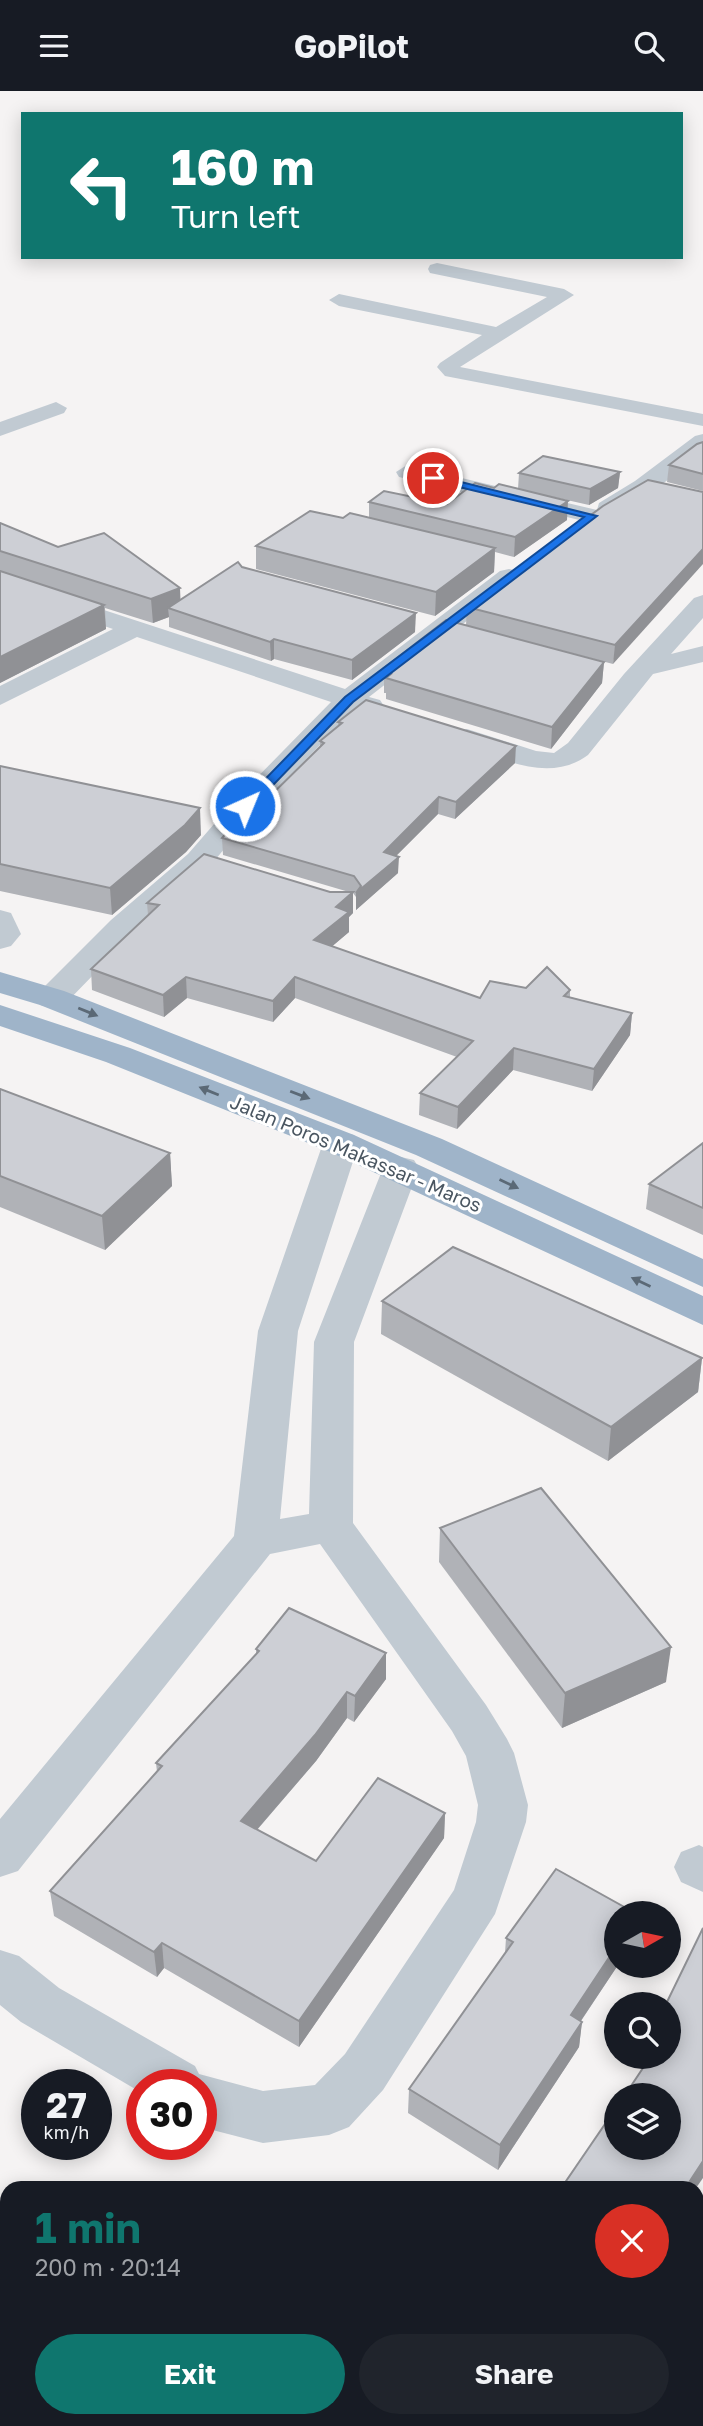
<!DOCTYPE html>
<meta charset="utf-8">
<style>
:root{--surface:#171b24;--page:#20242c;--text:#f1f3f6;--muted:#9ea1a6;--accent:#0f766e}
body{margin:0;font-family:"Golos Text",sans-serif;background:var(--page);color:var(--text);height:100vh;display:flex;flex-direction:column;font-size:26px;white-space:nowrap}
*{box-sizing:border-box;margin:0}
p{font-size:23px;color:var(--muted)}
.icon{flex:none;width:38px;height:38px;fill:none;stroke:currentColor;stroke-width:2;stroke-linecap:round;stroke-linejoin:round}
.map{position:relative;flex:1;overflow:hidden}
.sheet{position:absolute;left:0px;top:2090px;width:704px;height:247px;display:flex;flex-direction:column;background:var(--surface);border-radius:21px 21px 0 0;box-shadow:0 4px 18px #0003}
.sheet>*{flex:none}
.hud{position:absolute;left:21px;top:21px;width:662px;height:147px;border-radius:0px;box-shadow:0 4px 18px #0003;background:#0f766e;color:#fff;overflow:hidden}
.needle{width:46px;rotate:81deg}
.buttons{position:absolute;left:604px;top:1810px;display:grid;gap:14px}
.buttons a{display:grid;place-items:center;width:77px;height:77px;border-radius:50%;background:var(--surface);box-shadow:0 4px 18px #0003;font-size:35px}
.speed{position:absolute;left:21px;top:1978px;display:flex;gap:14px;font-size:35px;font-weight:700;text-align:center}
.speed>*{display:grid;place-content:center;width:91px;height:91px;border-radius:50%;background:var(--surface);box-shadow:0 4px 18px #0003;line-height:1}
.speed small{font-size:18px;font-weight:400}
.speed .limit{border:10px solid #d22;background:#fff;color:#111}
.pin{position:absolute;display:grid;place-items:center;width:60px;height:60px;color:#fff;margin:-30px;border:4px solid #fff;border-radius:50%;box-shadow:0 2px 7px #0007}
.me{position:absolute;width:77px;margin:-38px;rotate:44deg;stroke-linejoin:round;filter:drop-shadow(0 0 5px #0008)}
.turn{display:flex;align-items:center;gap:24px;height:147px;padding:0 35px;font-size:32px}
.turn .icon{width:91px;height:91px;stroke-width:2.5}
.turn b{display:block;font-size:49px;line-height:60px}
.round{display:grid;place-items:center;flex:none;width:74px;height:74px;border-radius:37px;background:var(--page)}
.headline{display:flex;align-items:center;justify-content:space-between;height:119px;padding:0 35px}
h1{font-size:42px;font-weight:700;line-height:52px;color:var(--accent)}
.button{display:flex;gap:14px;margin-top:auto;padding:14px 35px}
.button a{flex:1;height:80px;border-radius:42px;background:var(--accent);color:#fff;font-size:28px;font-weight:700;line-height:80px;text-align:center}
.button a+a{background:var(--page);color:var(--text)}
header{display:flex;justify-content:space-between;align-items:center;height:91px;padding:0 35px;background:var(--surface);font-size:32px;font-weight:700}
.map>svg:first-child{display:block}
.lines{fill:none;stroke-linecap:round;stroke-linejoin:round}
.minor{fill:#c1cad2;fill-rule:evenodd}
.trunk{fill:#9fb4c9;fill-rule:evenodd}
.wall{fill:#b0b2b7}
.shaded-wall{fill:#909195}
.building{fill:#cdcfd5;stroke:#909195;stroke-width:2}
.oneway{fill:#5b6976}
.route{fill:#1a73e8;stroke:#114b97;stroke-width:2}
.labels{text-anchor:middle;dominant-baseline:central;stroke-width:6;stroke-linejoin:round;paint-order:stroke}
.street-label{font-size:19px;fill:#4a5661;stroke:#fff}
</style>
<header><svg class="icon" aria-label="menu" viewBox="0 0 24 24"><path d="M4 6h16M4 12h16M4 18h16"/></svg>GoPilot<svg class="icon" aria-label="search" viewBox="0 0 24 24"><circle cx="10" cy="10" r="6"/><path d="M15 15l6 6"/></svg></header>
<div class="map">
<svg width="703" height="2335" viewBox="0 0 703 2335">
<rect width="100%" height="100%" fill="#f5f3f3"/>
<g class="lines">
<g class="minor">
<path d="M437 172 564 198 574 204 460 276 703 323V335L445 285 437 276 440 272 482 244 339 215 329 209 339 203 496 236 547 206 430 182 428 178 430 174Z"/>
<path d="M56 311 67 317 64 322 0 345V331Z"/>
<path d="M703 343V361C683 376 626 427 602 423L600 430 592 432 399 386 396 381 407 374 597 419 599 412 635 390 695 345Z"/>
<path d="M509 478 518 480 521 485 518 490 369 606 380 609 384 615 380 621 370 623 354 619 255 721 210 775 133 843 64 914 52 917 40 914 35 907 40 900 111 829 188 763 235 709 331 611 137 546 0 614V595L113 538 0 500V485L345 598 500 480Z"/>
<path d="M703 504V527L671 563 703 555V571L653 583 588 664C547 694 500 666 457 652L453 646 457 640 467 638 536 660 554 662 568 652 624 583 694 507Z"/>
<path d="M0 819 11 822 21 843 11 855 0 858Z"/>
<path d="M341 1041 354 1044 359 1052 298 1240 280 1428 309 1423 314 1251 383 1077 388 1069 401 1066 414 1069 419 1077 354 1251 353 1432 486 1614 507 1648 514 1662 528 1714 526 1731 495 1823 383 1999 349 2036 329 2044 263 2052 201 2036V1993H142V2002L21 1931 0 1914V1859L19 1865 59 1897 195 1975 199 1983 263 2000 315 1994 345 1963 454 1799 476 1731 478 1714 466 1665 452 1640 320 1453 270 1463 18 1780 0 1786V1728L234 1445 258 1240 323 1052 328 1044Z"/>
<path d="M699 1754 703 1756V1801L681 1791 674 1776 681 1761Z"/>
</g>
<g class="trunk">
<path d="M0 881 64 900 442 1048 703 1168V1196L416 1064 40 914 0 902Z"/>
<path d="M0 914 130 957 354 1044 703 1205V1234L328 1060 106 971 0 935Z"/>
</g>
</g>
<g class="wall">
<path d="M703 351V400L667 391 669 374Z"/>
<path d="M620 381 618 397 589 414 518 398 519 382Z"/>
<path d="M648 389 613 573 466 534 467 516Z"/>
<path d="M369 411 447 413 567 429 514 466 495 461 494 481 435 525 256 478V455L343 427H369Z"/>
<path d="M0 432 180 509 242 476 415 541 352 589 274 568 271 570 169 536V526L153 532 105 517 106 538 0 592Z"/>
<path d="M604 571 602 592 551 658 386 608V602H384V577Z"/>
<path d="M338 631 515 672 455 728 438 723 396 765 398 782 356 819V806L353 802V822L349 826V841L332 855 480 907 526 897 570 899V906L632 922 630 944 592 1000 513 979 457 1038 419 1024 420 1002 457 966 295 907 273 931 187 907 164 926 92 899 91 878 148 824 147 812 330 801H349L223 764 222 747 239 735 320 656V650L338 635Z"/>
<path d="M0 675 201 744 186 761 112 824 0 800Z"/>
<path d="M0 998 170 1062 172 1095 105 1159 0 1116Z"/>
<path d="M703 1052V1144L646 1118 649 1093Z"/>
<path d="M382 1210 702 1267 698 1301 608 1370 381 1243Z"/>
<path d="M440 1437 666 1591 562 1637 439 1471Z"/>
<path d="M256 1558 386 1588 354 1631 347 1627 316 1670 257 1739 316 1770 445 1722 444 1747 299 1956 164 1877 157 1886 54 1825 50 1800 157 1681 156 1672 256 1564Z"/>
<path d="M703 1837 668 1965V1913Z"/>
<path d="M506 1847 618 1874 581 1930 582 1931 579 1956 498 2079 408 2022 409 1998 505 1862Z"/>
<path d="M555 2329H696L703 2335H555Z"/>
</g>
<g class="shaded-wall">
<path d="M620 381 618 397 589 414 590 398Z"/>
<path d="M568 410 567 429 514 466 515 446Z"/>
<path d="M495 457 494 481 435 525 436 501Z"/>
<path d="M703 458V473L613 573 615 554Z"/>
<path d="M180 497 181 521 168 517 169 526 153 532 151 508Z"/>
<path d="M104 514 106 538 0 592V566Z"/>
<path d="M416 522 415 541 352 589V569Z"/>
<path d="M274 548V568L271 570 270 551Z"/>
<path d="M604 571 602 592 551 658 552 636Z"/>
<path d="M516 655 515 672 455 728 456 711Z"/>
<path d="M439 706 438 723 383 778 384 761Z"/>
<path d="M200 717 201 744 186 761 112 824 110 797Z"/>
<path d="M399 766 398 782 356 819V802Z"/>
<path d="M353 801V822L349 826V841L315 870 314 849 336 816Z"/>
<path d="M186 886 187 907 164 926 163 904Z"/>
<path d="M295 886V907L273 931V910Z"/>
<path d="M632 922 630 944 592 1000 594 978Z"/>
<path d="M514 957 513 979 457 1038 458 1016Z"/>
<path d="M170 1062 172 1095 105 1159 102 1125Z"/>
<path d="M702 1267 698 1301 608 1370 611 1336Z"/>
<path d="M671 1556 666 1591 562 1637 565 1602Z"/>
<path d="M386 1562V1588L354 1631 355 1605Z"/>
<path d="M347 1601V1627L316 1670 242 1756 241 1730Z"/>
<path d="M445 1722 444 1747 299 1956V1930Z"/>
<path d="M162 1852 164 1877 157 1886 154 1861Z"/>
<path d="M616 1856V1874H618L568 1949 571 1924Z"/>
<path d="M582 1931 579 1956 498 2079 500 2054Z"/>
<path d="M703 2070V2087L696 2097 686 2096Z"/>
</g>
<g class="building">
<path d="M703 351V383L669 374 697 353Z"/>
<path d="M543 365 620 381 590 398 519 382Z"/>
<path d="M648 389 703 401V458L615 554 467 516 603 415Z"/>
<path d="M475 392 494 397 499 393 568 410 515 446 369 411 384 400 447 413Z"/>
<path d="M310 420 343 427 350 422 495 457 436 501 256 455Z"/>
<path d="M0 432 58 456 104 442 180 497 151 508 0 460Z"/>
<path d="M238 471 242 476 416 522 352 569 274 548 270 551 168 517Z"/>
<path d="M0 480 104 514 0 566Z"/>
<path d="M446 529 604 571 552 636 386 587 391 583 384 581 388 578 384 577Z"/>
<path d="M366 609 516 655 456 711 439 706 384 761 399 766 356 802 361 795 354 785 222 747 233 734 239 735 262 713 324 652 320 650 342 632 338 631Z"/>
<path d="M0 675 200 717 185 734 110 797 0 773Z"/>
<path d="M204 763 330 801H353L336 816 349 821 314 849 480 907 490 890 526 897 547 876 570 899 564 905 632 922 594 978 514 957 458 1016 420 1002 473 950 295 886 273 910 186 886 163 904 91 878 159 814 147 812Z"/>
<path d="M0 998 170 1062 102 1125 0 1085Z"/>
<path d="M703 1052V1117L649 1093Z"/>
<path d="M453 1156 702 1267 611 1336 382 1210Z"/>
<path d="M541 1397 671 1556 565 1602 440 1437Z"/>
<path d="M289 1517 386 1562 355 1605 347 1601 315 1644 241 1730 316 1770 378 1687 445 1722 299 1930 162 1852 154 1861 50 1800 162 1675 156 1672 259 1560 256 1558Z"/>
<path d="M556 1778 635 1822H616V1856L571 1924 582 1931 500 2054 409 1998 513 1851 506 1847Z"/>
<path d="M703 1837V2070L686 2096H562L616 2017V2056H668V2004H625L651 1965H668V1940L677 1927 668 1923V1913H666Z"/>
<path d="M696 2272 703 2293V2335H567L562 2329H696Z"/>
</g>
<defs><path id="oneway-solid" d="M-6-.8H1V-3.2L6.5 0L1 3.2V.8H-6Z" transform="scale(1.75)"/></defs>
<g class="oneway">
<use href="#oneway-solid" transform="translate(88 921) rotate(22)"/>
<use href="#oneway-solid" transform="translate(209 1000) rotate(-158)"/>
<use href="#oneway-solid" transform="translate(300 1004) rotate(21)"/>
<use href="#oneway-solid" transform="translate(509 1093) rotate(25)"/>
<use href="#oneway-solid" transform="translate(641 1191) rotate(-155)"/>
</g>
<path class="route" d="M433 384 597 425 353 611 250 718H241V713L345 606 584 426 430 389Z"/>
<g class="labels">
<g class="street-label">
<text transform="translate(356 1062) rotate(23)">Jalan Poros Makassar - Maros</text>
</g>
</g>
</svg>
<div class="buttons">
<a><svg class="needle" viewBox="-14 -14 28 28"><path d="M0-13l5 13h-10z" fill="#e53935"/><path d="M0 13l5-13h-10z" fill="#9ea1a6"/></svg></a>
<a><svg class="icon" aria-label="search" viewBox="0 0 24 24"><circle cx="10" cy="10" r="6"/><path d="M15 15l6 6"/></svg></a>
<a><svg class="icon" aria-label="layers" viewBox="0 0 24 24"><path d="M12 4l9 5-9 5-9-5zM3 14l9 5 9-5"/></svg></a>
</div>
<div class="speed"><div>27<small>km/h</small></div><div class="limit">30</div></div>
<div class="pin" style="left:433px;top:387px;background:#d93025"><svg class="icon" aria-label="arrive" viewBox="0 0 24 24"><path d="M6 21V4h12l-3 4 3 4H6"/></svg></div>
<svg class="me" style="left:245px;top:715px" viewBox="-20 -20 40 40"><circle r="17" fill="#1a73e8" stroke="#fff" stroke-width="3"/><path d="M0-11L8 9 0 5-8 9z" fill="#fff"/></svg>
<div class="hud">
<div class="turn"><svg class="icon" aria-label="left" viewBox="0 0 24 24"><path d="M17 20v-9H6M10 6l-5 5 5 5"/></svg><div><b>160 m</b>Turn left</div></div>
</div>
<section class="sheet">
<div class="headline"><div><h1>1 min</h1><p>200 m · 20:14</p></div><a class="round" style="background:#d93025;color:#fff"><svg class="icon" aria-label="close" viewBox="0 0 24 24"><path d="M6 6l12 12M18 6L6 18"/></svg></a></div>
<div class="button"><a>Exit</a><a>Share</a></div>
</section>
</div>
